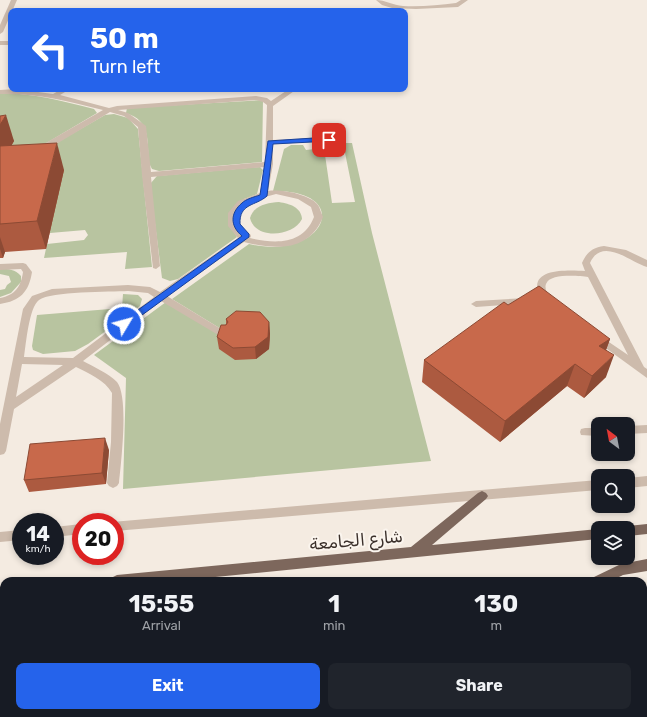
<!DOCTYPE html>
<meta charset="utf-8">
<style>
:root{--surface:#171b24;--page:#20242c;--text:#f1f3f6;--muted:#9ea1a6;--accent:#2563eb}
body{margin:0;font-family:Rubik,"Noto Sans Arabic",sans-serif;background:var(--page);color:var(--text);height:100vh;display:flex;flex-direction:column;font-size:15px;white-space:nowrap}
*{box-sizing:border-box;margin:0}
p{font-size:13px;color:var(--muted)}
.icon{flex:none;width:22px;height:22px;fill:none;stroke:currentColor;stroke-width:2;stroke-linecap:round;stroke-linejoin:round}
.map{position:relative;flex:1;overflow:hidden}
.drawer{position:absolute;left:0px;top:577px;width:647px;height:140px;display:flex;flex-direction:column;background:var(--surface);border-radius:12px 12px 0 0;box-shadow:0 2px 6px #0003}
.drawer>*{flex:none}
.banner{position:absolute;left:8px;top:8px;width:400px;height:84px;border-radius:8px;box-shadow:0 2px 6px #0003;background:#2563eb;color:#fff;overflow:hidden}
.needle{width:26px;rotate:328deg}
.fabs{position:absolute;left:591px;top:417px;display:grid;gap:8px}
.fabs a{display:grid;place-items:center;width:44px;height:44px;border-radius:8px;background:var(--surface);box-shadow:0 2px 6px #0003;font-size:20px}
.speed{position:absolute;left:12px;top:513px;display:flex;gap:8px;font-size:20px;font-weight:700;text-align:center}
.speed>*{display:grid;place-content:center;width:52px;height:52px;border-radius:50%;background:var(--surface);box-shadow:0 2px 6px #0003;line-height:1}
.speed small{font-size:10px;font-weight:400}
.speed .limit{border:6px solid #d22;background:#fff;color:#111}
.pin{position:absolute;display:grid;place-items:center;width:34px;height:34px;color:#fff;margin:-17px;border-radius:8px;box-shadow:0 2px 6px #0006}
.me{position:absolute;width:44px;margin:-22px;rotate:53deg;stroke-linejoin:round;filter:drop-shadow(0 0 3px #0008)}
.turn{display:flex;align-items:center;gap:14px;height:84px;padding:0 16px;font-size:18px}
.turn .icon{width:52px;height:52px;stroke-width:2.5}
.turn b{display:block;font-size:28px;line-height:34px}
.eta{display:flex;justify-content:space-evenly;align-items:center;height:68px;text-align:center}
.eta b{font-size:24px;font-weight:700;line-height:28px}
.cta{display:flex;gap:8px;margin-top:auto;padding:8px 16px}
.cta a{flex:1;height:46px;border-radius:8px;background:var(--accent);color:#fff;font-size:16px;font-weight:700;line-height:46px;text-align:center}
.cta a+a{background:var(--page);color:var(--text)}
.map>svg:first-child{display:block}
.green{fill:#b8c4a0}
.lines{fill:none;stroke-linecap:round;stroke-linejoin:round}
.minor{fill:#cdbbac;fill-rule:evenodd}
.major{fill:#7d675c;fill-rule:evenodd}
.wall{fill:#ac5a40}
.shaded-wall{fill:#8c4a34}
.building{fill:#c8694b;stroke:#8c4a34}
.route{fill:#2563eb;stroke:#184099}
.labels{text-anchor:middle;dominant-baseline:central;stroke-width:4;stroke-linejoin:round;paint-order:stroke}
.near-street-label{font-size:17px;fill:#3b302b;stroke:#fbf5ee}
</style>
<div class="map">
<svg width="647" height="717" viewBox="0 0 647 717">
<rect width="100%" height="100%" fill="#f4ebe1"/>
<g class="green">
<path d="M0 93C33 93 63 101 94 109L97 113 16 161 0 142Z"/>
<path d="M263 100 262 162 159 171 152 169 149 163C147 140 151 121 126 113L127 108Z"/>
<path d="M114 114 128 118 138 129 152 267 125 269 127 252 44 258 47 244 84 240 88 235 85 230 50 233 16 166 105 115Z"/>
<path d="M343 143H352L372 233 431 461 123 489 126 378 94 355 166 302 226 332 172 299 249 244C324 262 356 190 273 191L284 149 291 145H303L306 150 324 148 332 203 355 202Z"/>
<path d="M260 167 263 170 257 194 244 199 229 224 237 237 178 279 170 281 162 278 150 184 157 176Z"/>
<path d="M279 202C290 204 301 207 302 219 293 237 255 240 250 218 254 205 267 203 279 202Z"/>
<path d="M0 269C9 269 15 269 21 276V282L11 293 0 297V290L5 289 7 285 11 282 9 276 0 274Z"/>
<path d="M123 294 138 295 142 299 140 306 88 344 75 351 43 354 33 350 32 346 37 315 122 308Z"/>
</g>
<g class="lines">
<g class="minor">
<path d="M11 0H17L3 32 0 34V25Z"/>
<path d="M376 0C385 0 393 5 403 6 421 7 439 5 456 3L461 0H468L458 7 416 9 392 8 382 5Z"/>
<rect x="0" y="41" width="11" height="4"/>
<path d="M16 89 53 94 62 89H70L60 95 109 108 117 106 256 96 267 98 271 101 289 89H297L273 106V140L329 137 333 139 329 141 273 144V164L268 191C281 189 309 194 318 205 320 208 321 213 323 217 309 252 275 250 244 242L167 296 226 332 228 334 226 336H220L161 301 83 361C94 367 108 373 117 382 129 397 121 463 119 483L117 486 113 488 109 486 107 483 111 442 112 393C105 380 88 373 76 367L14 409 6 451 4 454 0 455V424L23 309 32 296 52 289 128 285 150 287 160 292 238 238 228 226V213L238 201 260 193 265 167 151 177 160 266 156 269 153 268 142 175 138 127 124 116 110 112 43 152H37V148L103 110C68 101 36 93 0 94V90ZM256 100 263 102 267 105 265 162 151 172 146 126 128 113 118 110ZM276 194 298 199 311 207 314 217C303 245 275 244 250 238L251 236 250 234H244L237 226 235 220 239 208 250 201ZM128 291 148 293 154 297 73 358 24 357C26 344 29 307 39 300 51 291 110 292 128 291ZM22 364 63 365 16 397Z"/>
<path d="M604 246 626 250 647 260V267C630 262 602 236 590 263L644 367 647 369V378L592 338 594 336H600L628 355 588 277C579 276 550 273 546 284 544 289 548 294 550 299L545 302 542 301C523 268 564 270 585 271L582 263C587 252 592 248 604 246Z"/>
<path d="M23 263 26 264 32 272C29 292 20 301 0 304V298C15 295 21 287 23 272L21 269 0 270V264Z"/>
<path d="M526 298 529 299 531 301 529 303 476 307 471 304 476 301Z"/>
<path d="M647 425V433L628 434V426Z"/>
<path d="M585 428H598V436L581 435 580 432 581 429Z"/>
<path d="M647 476V486L628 488V478Z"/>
<path d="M598 480V490L115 531V522H112Z"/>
<path d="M81 524V534L55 537V527Z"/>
<path d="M21 530V540L0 542V532Z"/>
<path d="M647 649V663L643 664V650Z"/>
<path d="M89 713H141L139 717H87Z"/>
<path d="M500 713H514L512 717H498Z"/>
<path d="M579 713H593L594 717H580Z"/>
</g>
<g class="major">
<path d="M482 491 486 493 488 496 486 499 432 545 598 529V539L175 581H111L113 577 117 575 411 547 478 493Z"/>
<path d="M647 524V534L628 536V528H623L628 526Z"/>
<path d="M647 559V571L623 575 611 581H592L594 577 621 564Z"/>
<path d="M4 586V598L0 599V587Z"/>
<rect x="643" y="588" width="4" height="12"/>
<rect x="0" y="655" width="4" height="14"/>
</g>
</g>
<g class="wall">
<path d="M0 116 14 141 11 146 64 170 46 249 5 252 3 258H0Z"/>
<path d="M508 305 610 339 606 350V377L584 398 567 386 500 442 422 382 424 360Z"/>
<path d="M226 319 269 322 270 334 269 349 256 359 235 360 219 349 217 337 226 324Z"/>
<path d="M109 450 106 484 29 492 24 480Z"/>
<path d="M613 713H643L647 717H614Z"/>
</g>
<g class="shaded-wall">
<path d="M6 115 14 141 0 166V125Z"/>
<path d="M57 143 64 170 46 249 37 221Z"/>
<path d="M0 237 5 252 3 258 0 249Z"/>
<path d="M269 322 270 334 269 349 256 359 255 347Z"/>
<path d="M610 339 602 361 599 346Z"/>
<path d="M614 355 606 377 584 398 592 376Z"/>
<path d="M575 364 567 386 500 442 505 421Z"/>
<path d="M105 438 109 450 106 484 102 473Z"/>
</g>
<g class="building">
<path d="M6 115 0 125V116Z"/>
<path d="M57 143 37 221 0 224V146Z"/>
<path d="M539 286 610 339 599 346 614 355 592 376 575 364 505 421 424 360 504 302 508 305Z"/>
<path d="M236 311 260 312 269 322 268 337 255 347 233 348 217 337 221 325H226L228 322 226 319Z"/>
<path d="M105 438 102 473 24 480 30 444Z"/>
<path d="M643 663H647V717H628L627 713H643Z"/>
</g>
<path class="route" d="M329 137 332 140 331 141 273 144 267 196C256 206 239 203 240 224L249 234V237L127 326H121V322L242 236C230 226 230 213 242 203 246 199 254 197 260 195L268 141Z"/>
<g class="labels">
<g class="near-street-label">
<text transform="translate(356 540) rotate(-5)">شارع الجامعة</text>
</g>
</g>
</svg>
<div class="fabs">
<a><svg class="needle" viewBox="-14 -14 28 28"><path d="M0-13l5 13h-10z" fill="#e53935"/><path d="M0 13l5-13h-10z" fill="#9ea1a6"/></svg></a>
<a><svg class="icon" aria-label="search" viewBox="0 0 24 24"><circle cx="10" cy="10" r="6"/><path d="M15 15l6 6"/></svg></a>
<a><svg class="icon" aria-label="layers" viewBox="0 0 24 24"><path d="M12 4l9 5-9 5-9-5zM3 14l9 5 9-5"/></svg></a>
</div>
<div class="speed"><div>14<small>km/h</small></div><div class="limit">20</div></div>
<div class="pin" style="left:329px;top:140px;background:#d93025"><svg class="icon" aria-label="arrive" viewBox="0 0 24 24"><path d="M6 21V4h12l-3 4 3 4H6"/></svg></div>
<svg class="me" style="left:124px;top:324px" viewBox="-20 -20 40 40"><circle r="17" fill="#2563eb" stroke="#fff" stroke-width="3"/><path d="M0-11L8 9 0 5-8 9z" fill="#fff"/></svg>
<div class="banner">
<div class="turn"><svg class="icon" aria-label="left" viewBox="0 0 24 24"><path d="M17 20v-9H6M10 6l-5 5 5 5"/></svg><div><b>50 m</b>Turn left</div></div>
</div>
<section class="drawer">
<div class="eta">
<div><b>15:55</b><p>Arrival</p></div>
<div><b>1</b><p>min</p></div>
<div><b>130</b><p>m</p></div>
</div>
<div class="cta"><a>Exit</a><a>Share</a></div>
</section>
</div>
